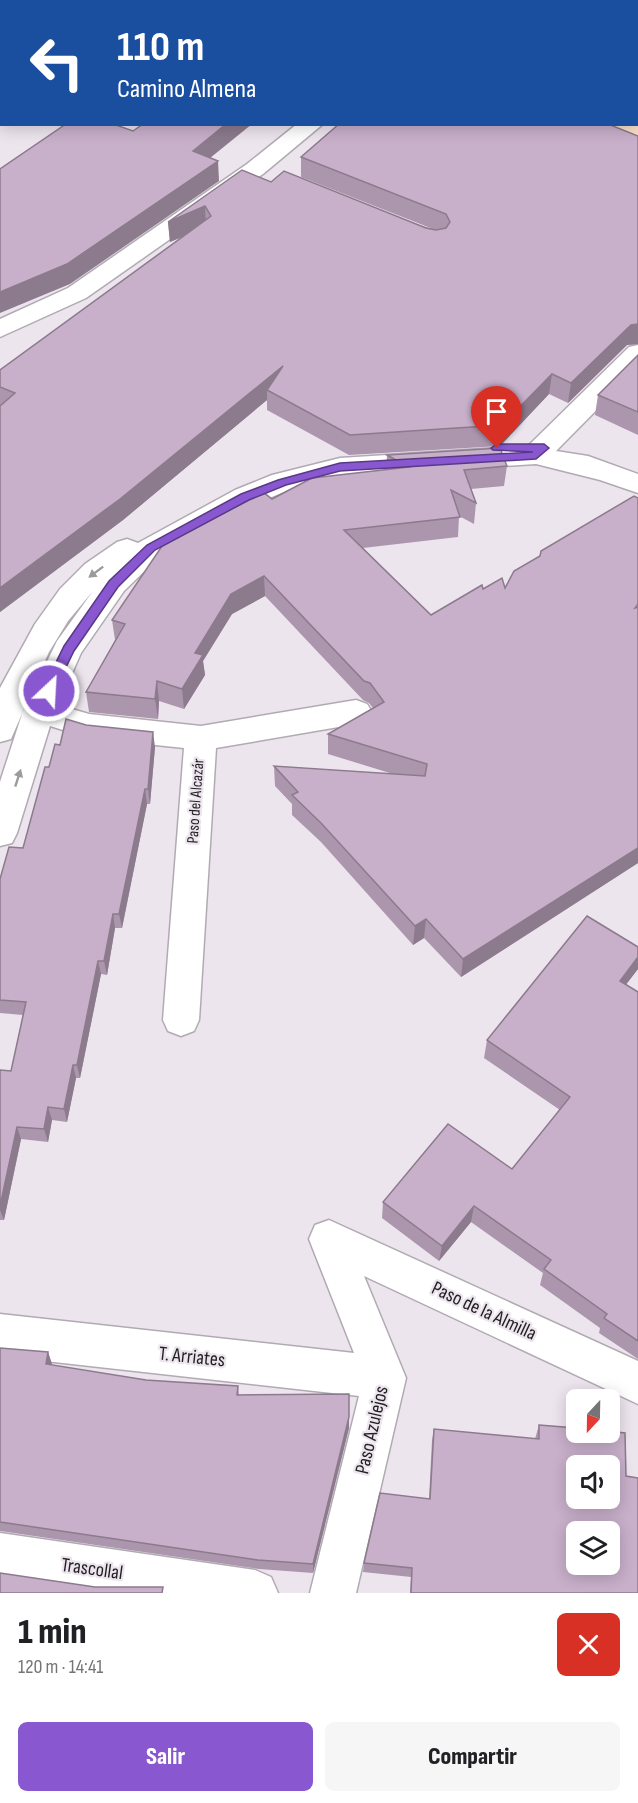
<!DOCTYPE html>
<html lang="es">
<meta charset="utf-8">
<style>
:root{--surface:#fff;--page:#f6f6f6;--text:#202124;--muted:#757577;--accent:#8957d0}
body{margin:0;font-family:"Sofia Sans Condensed",sans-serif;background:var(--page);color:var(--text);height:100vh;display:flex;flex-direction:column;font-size:22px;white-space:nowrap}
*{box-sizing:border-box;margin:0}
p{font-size:20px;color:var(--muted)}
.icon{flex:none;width:33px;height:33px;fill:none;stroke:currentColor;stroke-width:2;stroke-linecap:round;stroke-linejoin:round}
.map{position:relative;height:1593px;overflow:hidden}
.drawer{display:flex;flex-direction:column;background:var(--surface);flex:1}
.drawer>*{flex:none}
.top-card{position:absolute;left:0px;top:0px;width:639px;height:126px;box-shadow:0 3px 15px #0003;background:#1a4fa0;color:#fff;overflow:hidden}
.needle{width:39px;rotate:202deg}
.buttons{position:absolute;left:566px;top:1389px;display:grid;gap:12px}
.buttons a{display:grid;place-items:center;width:54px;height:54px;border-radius:9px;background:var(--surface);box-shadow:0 3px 15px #0003;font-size:30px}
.pin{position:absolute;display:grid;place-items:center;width:51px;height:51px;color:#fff;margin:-62px -26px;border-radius:50% 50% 50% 0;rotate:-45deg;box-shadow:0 0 6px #0007}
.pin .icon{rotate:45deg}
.me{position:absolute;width:66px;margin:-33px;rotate:25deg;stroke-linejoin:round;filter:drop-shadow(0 0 4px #0008)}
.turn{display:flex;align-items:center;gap:21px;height:126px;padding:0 18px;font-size:27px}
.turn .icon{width:78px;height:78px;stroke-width:2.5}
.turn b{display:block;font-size:42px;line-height:51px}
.round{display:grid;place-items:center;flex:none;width:63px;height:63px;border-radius:9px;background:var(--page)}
.overview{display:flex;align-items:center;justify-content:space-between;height:102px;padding:0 18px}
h1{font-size:36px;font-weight:800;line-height:45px}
.primary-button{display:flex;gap:12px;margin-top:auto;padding:12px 18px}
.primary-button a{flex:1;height:69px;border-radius:9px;background:var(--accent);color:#fff;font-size:24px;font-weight:800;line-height:69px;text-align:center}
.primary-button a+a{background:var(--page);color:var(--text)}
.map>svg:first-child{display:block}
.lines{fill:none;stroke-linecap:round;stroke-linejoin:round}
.minor-casing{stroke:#b1aab2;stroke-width:3}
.major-casing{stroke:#ae8f76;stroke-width:3}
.minor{fill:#fff;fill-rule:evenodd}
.major{fill:#fbe0c8;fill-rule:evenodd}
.wall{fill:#ac96ae}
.shaded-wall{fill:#8c7a8d}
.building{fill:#c8afca;stroke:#8c7a8d;stroke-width:1.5;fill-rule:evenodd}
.oneway{fill:#9c9a9c}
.route{fill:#8957d0;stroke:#593987;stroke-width:1.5}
.labels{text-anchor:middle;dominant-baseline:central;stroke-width:4.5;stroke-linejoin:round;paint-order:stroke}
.street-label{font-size:16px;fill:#221f22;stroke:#ede5ee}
.near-street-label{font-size:20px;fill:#221f22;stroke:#ede5ee}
</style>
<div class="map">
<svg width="638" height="1593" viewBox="0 0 638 1593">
<rect width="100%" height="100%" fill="#ede5ee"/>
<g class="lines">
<defs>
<g id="minor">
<path d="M297 124H323L263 174 86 298 0 337V319L68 288 247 164Z"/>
<path d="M638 345V368L556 451 588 456 638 474V493L600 480 536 464 340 476 291 489 255 504 161 555 124 591 81 653 58 705 89 714 201 726 356 700 367 704 372 712 367 720 356 724 216 748 199 1020 194 1031 181 1036 168 1031 163 1020 184 748 89 738 50 726 17 833 12 843 0 846V782L23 711 57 641 93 591 68 621 49 652 11 739 0 742V688L35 624 60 589 85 564 117 542 127 539 138 543 235 490 272 475 340 458 528 446 629 347Z"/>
<path d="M329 1220 638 1361V1404L364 1276 406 1378 356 1593H310L359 1396 0 1356V1314L354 1353 309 1239 315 1225Z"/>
<path d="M0 1533 255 1570 271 1577 278 1593H99L0 1579Z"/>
</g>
<g id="major">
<path d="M260 0H283L284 2H261Z"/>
<path d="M362 0H386L387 2H363Z"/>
<path d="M440 0H463L439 2Z"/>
<path d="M519 0H540L518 2Z"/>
<path d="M605 124 638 125V140L608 129Z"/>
</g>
</defs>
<use href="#minor" class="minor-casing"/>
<use href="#major" class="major-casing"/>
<use href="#minor" class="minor"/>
<use href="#major" class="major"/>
</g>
<g class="wall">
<path d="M638 136V344L627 345 568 403 549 394 500 446 349 455 267 410V400L123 520 0 612V370L184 236 170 242 168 222 271 182 433 229 301 177V157Z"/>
<path d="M638 355V435L595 415 598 395Z"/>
<path d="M387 455 507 466 504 486 471 489 476 503 474 524 459 516 458 537 363 548 431 615 483 589 505 588 638 498V863L461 977 424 938 413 945 321 842 292 815V804L275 786 274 766 393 774 328 754V734L373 708 369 703 363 700 265 596 232 614 203 661 205 675 184 709 159 701 158 719 89 712 86 692 115 640 112 620 272 499 386 470Z"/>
<path d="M155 747 150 804H147L122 928H115L107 975 101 974 80 1078H76L67 1122 52 1120 48 1142 21 1139 4 1220H0V1070L11 1071 23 1015 0 1013V879L23 848 49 767Z"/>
<path d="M638 969 626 984 638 992V1359L599 1333 600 1328 540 1285 543 1273 471 1222 439 1261 382 1218 383 1202 512 1169 560 1110 484 1058 487 1040Z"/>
<path d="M0 1348 48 1352 52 1365 146 1380 238 1386 239 1395 349 1417V1428L313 1573 259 1569 0 1531Z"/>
<path d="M539 1425 626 1476 638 1593H410L411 1577 363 1572 364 1563 429 1499 432 1440 434 1429 535 1439Z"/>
</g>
<g class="shaded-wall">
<path d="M226 124H252L194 171 193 151Z"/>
<path d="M218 161 219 181 70 284 0 313V292Z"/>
<path d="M205 206 206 227 170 242 168 222Z"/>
<path d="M638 324V344L627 345 568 403 571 383 631 325Z"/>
<path d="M283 366 267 390V400L123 520 0 612V588Z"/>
<path d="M552 374 549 394 500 446 502 425Z"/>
<path d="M264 576 265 596 232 614 203 661 205 675 184 709 182 689 195 653 231 594Z"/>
<path d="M157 681 159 701 158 719 155 699Z"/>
<path d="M153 732 155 747 150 804 148 789Z"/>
<path d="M145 789 147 804 122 928 119 914Z"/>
<path d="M638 848V863L461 977 463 959Z"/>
<path d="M113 914 115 928 107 975 104 961Z"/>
<path d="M426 919 424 938 413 945 415 926Z"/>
<path d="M638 957V969L615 999 620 981Z"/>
<path d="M98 961 101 974 80 1078 77 1065Z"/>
<path d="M73 1065 76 1078 67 1122 64 1109Z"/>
<path d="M48 1107 52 1120 48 1142 44 1129Z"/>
<path d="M17 1127 21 1139 4 1220 0 1210V1206Z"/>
<path d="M474 1206 471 1222 439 1261 442 1246Z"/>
<path d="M48 1352 52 1364 50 1375 46 1364Z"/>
<path d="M349 1417V1428L313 1573V1564Z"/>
</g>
<g class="building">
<path d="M66 124H113L133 131 143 124H226L193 151 218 161 67 264 0 292V169Z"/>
<path d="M339 124H608L638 136V324L631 325 571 383 552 374 502 425 350 435 267 390 283 366 120 499 0 588V406L15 393 0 387V370L211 216 205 206 168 222 242 170 271 182 284 171 426 228 436 230 446 228 450 222 446 214 301 157Z"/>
<path d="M638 355V412L598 395Z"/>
<path d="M500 448 507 466 464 470 476 503 451 490 460 517 344 530 431 615 482 585 483 589 502 578 505 588 514 571 540 556 541 551 634 496 638 498V604L635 608 638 607V848L463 959 426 919 415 926 321 823 292 795 298 792 274 766 425 776 427 764 328 734 384 702 370 683 364 681 264 576 231 594 195 653 203 655 182 689 157 681 155 699 86 692 125 624 112 620 164 543 263 492 272 499 312 478 409 467 387 455Z"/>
<path d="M66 719 86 725 153 732 148 789H145L119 914H113L104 961H98L77 1065H73L64 1109 48 1107 44 1129 17 1127 0 1206V1070L11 1071 26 1002 0 1000V879L9 847 23 848 45 767H49L55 744 60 745Z"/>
<path d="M587 916 638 947V957L620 981 638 992V1341L604 1318 607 1314 544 1269 551 1260 474 1206 442 1246 383 1202 448 1124 512 1169 570 1097 487 1040Z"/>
<path d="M0 1348 48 1352 46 1364 146 1380 238 1386 237 1395 349 1394V1417L313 1564 258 1560 0 1522Z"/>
<path d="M539 1425 576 1428V1432H609V1431L625 1433 626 1476 638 1478V1593H411L412 1568 364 1563 380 1493 430 1499 434 1429 539 1439ZM576 1466H609V1498H576ZM576 1532H609V1564H576Z"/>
<path d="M0 1573 95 1587H163L162 1593H0Z"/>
</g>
<defs><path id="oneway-solid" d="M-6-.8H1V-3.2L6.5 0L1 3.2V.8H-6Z" transform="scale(1.5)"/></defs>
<g class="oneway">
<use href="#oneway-solid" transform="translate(96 572) rotate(143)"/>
<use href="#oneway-solid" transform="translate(18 778) rotate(-72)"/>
</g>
<path class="route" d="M497 444H544L549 448 536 459 340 471 286 485 249 500 155 550 118 587 74 651 53 694H44L42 691 64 646 109 581 147 545 241 494 278 480 340 463 533 452 493 450 491 448Z"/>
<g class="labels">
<g class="street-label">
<text transform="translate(196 801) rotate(-86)">Paso del Alcazár</text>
</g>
<g class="near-street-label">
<text transform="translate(484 1311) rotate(25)">Paso de la Almilla</text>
<text transform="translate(192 1357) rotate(6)">T. Arriates</text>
<text transform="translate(372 1430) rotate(-77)">Paso Azulejos</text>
<text transform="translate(92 1569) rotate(8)">Trascollal</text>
</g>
</g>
</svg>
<div class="buttons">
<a><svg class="needle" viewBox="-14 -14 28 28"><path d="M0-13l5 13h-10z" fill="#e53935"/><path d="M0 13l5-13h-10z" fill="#757577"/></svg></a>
<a><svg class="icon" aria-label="sound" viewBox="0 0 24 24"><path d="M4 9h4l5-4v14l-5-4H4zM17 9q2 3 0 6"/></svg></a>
<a><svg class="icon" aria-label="layers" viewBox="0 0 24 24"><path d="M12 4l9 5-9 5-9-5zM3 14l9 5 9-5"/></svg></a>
</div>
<div class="pin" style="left:497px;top:448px;background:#d93025"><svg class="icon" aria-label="arrive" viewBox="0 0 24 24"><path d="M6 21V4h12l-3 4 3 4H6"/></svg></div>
<svg class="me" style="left:49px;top:691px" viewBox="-20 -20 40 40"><circle r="17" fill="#8957d0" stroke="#fff" stroke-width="3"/><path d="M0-11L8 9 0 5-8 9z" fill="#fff"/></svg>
<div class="top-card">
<div class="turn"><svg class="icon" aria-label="left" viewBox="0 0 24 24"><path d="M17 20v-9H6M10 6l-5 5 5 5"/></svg><div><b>110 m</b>Camino Almena</div></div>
</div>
</div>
<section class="drawer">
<div class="overview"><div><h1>1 min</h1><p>120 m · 14:41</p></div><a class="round" style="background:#d93025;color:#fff"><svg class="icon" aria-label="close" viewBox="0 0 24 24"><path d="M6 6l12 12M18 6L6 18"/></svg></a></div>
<div class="primary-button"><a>Salir</a><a>Compartir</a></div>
</section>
